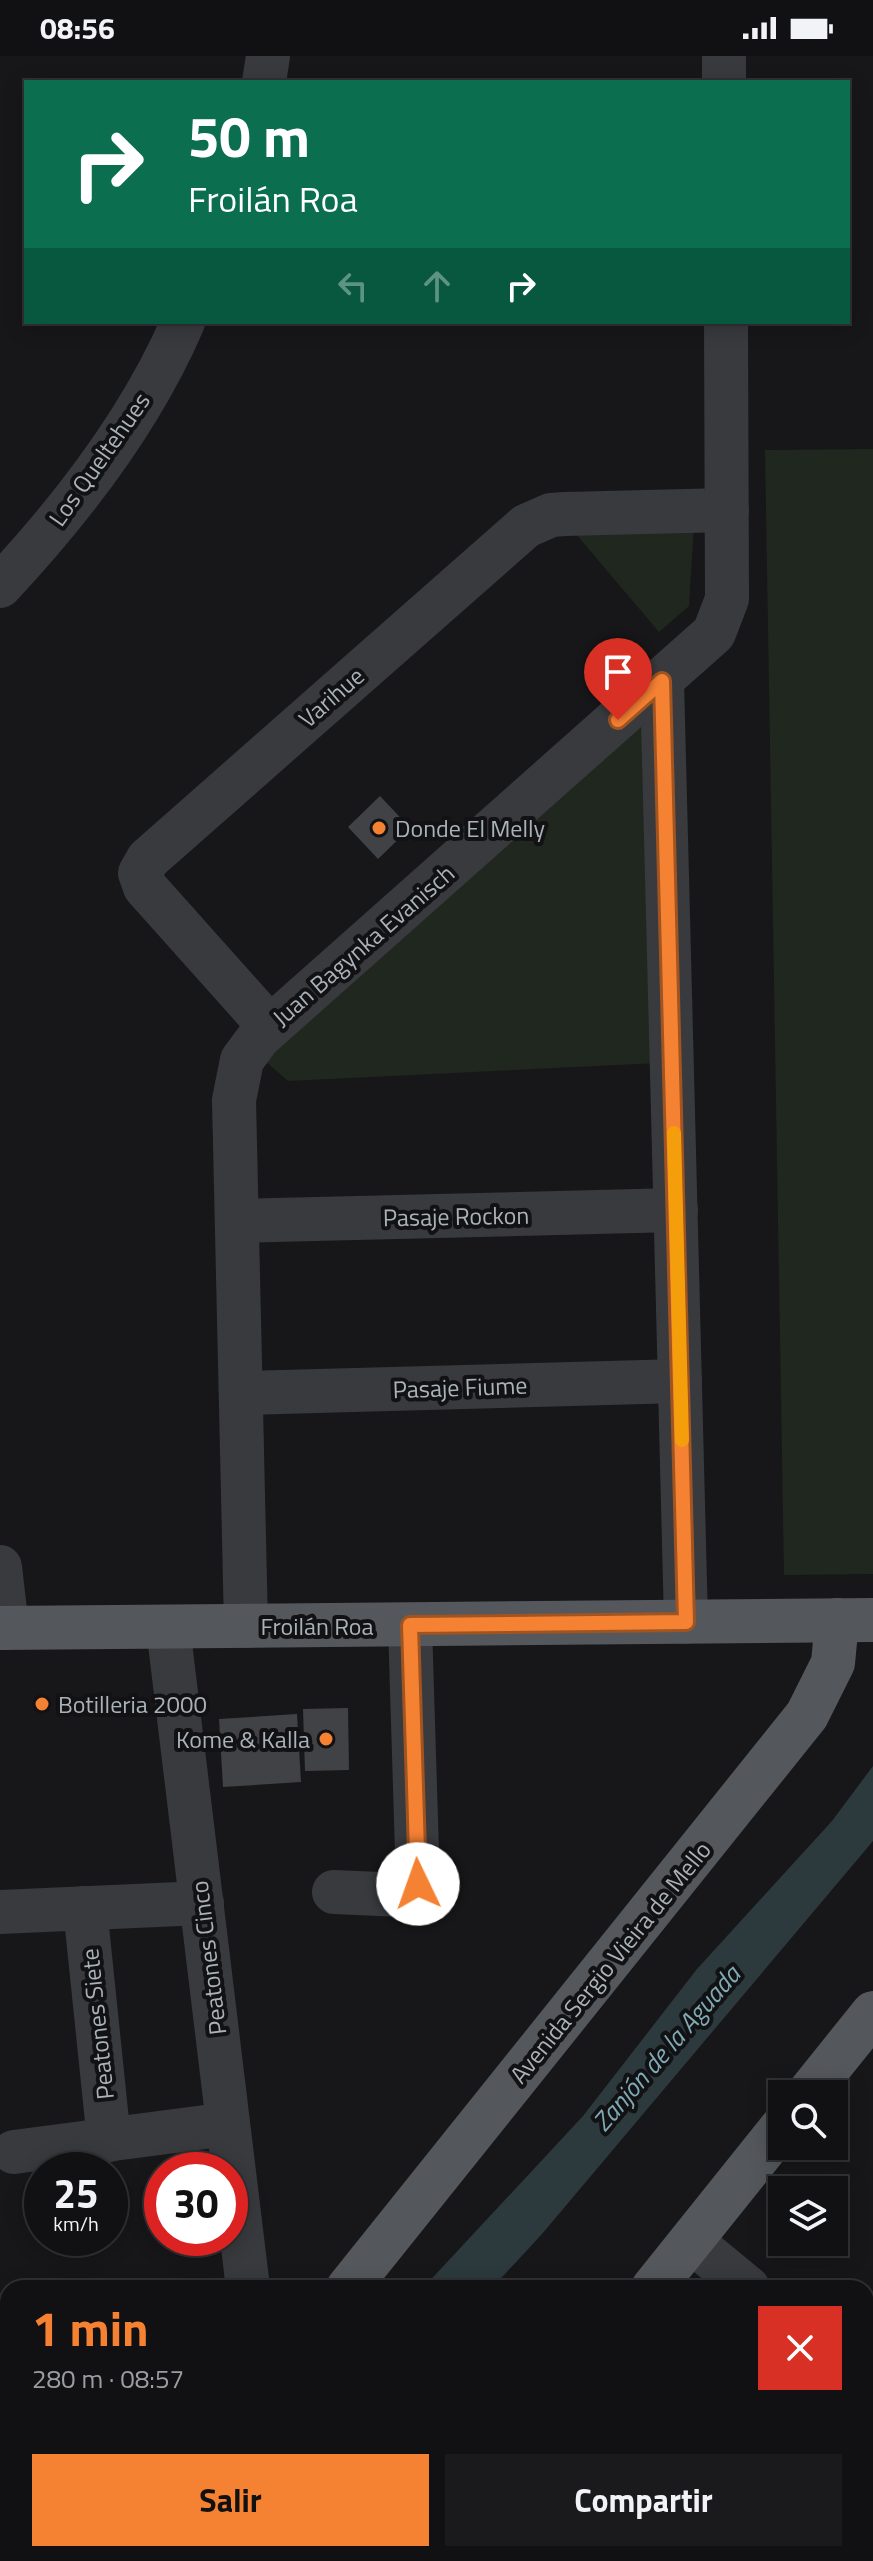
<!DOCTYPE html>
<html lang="es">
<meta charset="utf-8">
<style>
:root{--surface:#111113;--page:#1a1a1c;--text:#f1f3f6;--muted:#9c9da0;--line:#303133;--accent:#f58133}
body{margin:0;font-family:"Titillium Web",sans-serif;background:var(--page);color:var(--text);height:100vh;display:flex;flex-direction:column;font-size:30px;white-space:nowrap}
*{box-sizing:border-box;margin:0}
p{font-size:26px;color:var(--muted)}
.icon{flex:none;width:44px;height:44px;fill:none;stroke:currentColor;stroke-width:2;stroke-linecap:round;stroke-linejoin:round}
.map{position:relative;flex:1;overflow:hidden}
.drawer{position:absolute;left:0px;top:2224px;width:874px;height:282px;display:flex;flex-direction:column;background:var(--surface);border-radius:24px 24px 0 0;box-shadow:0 4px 20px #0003,0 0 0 2px var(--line)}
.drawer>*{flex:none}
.guide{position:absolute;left:24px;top:24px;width:826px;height:244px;border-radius:0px;box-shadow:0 4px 20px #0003,0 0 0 2px var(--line);background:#0b6e4f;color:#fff;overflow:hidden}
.buttons{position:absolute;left:768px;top:2024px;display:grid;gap:16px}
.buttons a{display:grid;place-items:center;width:80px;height:80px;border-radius:0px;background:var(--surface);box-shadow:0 4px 20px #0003,0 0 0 2px var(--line);font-size:40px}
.speed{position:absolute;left:24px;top:2096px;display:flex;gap:16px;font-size:40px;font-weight:700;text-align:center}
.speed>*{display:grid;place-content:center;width:104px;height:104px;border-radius:50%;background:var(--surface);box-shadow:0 4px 20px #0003,0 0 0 2px var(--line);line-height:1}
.speed small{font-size:20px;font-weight:400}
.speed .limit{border:12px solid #d22;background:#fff;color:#111}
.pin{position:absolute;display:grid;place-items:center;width:68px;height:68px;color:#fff;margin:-82px -34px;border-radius:50% 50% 50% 0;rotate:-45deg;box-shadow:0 0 8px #0007}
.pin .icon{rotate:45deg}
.me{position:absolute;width:88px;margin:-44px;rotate:357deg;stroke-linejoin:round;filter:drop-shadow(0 0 6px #0008)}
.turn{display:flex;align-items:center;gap:28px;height:168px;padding:0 32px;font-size:36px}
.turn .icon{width:104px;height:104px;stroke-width:2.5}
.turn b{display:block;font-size:56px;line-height:68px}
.lanes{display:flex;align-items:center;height:76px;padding:0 32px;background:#0003;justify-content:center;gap:40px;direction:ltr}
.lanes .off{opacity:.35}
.round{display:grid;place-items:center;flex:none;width:84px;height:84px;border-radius:0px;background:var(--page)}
.headline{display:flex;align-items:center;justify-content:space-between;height:136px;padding:0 32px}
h1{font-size:48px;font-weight:700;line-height:60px;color:var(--accent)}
.action{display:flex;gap:16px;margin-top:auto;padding:16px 32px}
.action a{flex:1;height:92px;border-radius:0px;background:var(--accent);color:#111;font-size:32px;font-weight:700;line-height:92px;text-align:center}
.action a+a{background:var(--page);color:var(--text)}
.status{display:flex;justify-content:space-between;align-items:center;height:56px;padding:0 40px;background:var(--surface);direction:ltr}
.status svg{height:22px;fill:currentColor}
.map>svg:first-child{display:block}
.green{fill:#1f271e}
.water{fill:#2c3a3d}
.building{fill:#414246}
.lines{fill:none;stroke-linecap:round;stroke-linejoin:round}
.minor{stroke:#383a3e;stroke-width:44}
.major{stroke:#54585d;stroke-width:44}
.route-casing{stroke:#9f5421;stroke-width:20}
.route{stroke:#f58133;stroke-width:14}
.slow{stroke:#f59e0b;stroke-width:14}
.poi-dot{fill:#f58133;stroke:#121214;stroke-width:3}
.labels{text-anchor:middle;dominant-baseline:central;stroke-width:8;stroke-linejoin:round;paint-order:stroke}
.street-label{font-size:24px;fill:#a9b2b9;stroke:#121214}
.poi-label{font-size:24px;fill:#a9b2b9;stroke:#121214;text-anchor:start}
.water-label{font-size:26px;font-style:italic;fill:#7fa9b4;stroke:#121214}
</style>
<div class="status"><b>08:56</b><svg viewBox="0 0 49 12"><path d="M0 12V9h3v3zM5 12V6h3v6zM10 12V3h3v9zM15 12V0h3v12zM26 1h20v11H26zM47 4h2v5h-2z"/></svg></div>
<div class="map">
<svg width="873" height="2505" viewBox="0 0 873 2505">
<rect width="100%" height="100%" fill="#171719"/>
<g class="green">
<path d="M873 393V1518L784 1519 765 394Z"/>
<path d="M694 467 689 550 659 576 570 471Z"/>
<path d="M652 661 658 1007 288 1025 264 1004Z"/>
</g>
<g class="water">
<path d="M873 1710V1785L542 2178 492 2232H423L583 2060 697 1913 832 1765Z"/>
<path d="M213 2498H283L278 2505H209Z"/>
</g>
<g class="building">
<path d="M380 740 410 772 378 803 348 771Z"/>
<path d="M348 1652 349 1714 305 1715 303 1653Z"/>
<path d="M297 1658 301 1726 223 1731 219 1663Z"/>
</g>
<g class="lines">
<g class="minor">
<path d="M724 0V26"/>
<path d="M264 26 268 0"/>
<path d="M0 530C73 452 141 364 183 266"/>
<path d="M662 625 686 1566"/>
<path d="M270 971 145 831 140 817 148 803 526 470 551 459 565 458 727 454"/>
<path d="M237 1165 676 1154"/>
<path d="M241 1337 680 1325"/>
<path d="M0 1511 7 1572"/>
<path d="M246 1570 234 1044 242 1004 259 981 714 577 727 543 726 266"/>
<path d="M168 1571 248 2232"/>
<path d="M334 1836 402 1839 413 1836 418 1828 410 1569"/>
<path d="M85 1852 109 2084"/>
<path d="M0 1856 202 1847"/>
<path d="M14 2096 228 2068"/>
<path d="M691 2185 748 2232"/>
<path d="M866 2267H873"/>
<path d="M0 2330 8 2329"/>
<path d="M866 2482H873"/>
</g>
<g class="major">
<path d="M0 1572 873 1564"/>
<path d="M808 2038 873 1957"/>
<path d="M348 2232 807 1659 833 1607 837 1564"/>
<path d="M653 2232 782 2071"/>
<path d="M138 2505 143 2498"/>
<path d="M434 2505 439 2498"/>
</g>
</g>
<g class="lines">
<defs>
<path id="route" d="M418 1828 410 1569 686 1566 662 625 618 664"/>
</defs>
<use href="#route" class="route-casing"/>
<use href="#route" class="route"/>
<path class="slow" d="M674 1077 682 1384"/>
</g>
<g class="poi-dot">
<circle cx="379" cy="772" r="8"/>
<circle cx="42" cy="1648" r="8"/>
<circle cx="326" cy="1683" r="8"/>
</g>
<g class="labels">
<g class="street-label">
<text transform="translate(99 403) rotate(-55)">Los Queltehues</text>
<text transform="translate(331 641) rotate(-41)">Varihue</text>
<text transform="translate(363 889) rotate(-41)">Juan Bagynka Evanisch</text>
<text transform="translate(456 1160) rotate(-1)">Pasaje Rockon</text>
<text transform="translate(460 1331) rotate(-2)">Pasaje Fiume</text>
<text x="317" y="1570">Froilán Roa</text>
<text transform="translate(208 1902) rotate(-97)">Peatones Cinco</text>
<text transform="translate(610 1906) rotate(-51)">Avenida Sergio Vieira de Mello</text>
<text transform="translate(97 1968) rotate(-96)">Peatones Siete</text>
</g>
<g class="poi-label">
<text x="395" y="772">Donde El Melly</text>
<text x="58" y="1648">Botilleria 2000</text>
<text x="310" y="1683" text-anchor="end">Kome &amp; Kalla</text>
</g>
<g class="water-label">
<text transform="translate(666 1992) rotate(-49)">Zanjón de la Aguada</text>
</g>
</g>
</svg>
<div class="buttons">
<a><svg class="icon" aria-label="search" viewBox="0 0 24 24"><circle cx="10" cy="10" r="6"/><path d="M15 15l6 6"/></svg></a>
<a><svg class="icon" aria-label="layers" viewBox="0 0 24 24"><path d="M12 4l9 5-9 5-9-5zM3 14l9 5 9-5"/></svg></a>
</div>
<div class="speed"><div>25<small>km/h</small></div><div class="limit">30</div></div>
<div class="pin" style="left:618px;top:664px;background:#d93025"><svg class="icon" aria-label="arrive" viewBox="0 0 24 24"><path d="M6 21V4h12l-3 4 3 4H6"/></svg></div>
<svg class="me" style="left:418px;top:1828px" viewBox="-20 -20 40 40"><circle r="19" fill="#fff"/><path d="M0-13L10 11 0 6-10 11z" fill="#f58133"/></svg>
<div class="guide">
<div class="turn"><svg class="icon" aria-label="right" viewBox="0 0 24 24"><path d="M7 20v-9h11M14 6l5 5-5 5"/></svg><div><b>50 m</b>Froilán Roa</div></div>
<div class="lanes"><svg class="icon off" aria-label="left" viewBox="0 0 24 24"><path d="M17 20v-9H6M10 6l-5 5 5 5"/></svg><svg class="icon off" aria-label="ahead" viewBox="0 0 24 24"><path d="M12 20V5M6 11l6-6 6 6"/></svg><svg class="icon" aria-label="right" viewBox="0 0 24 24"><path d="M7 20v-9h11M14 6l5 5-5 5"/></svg></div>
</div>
<section class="drawer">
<div class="headline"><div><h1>1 min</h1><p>280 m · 08:57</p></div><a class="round" style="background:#d93025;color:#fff"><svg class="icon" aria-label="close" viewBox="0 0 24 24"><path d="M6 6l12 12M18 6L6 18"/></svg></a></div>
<div class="action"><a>Salir</a><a>Compartir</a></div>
</section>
</div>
